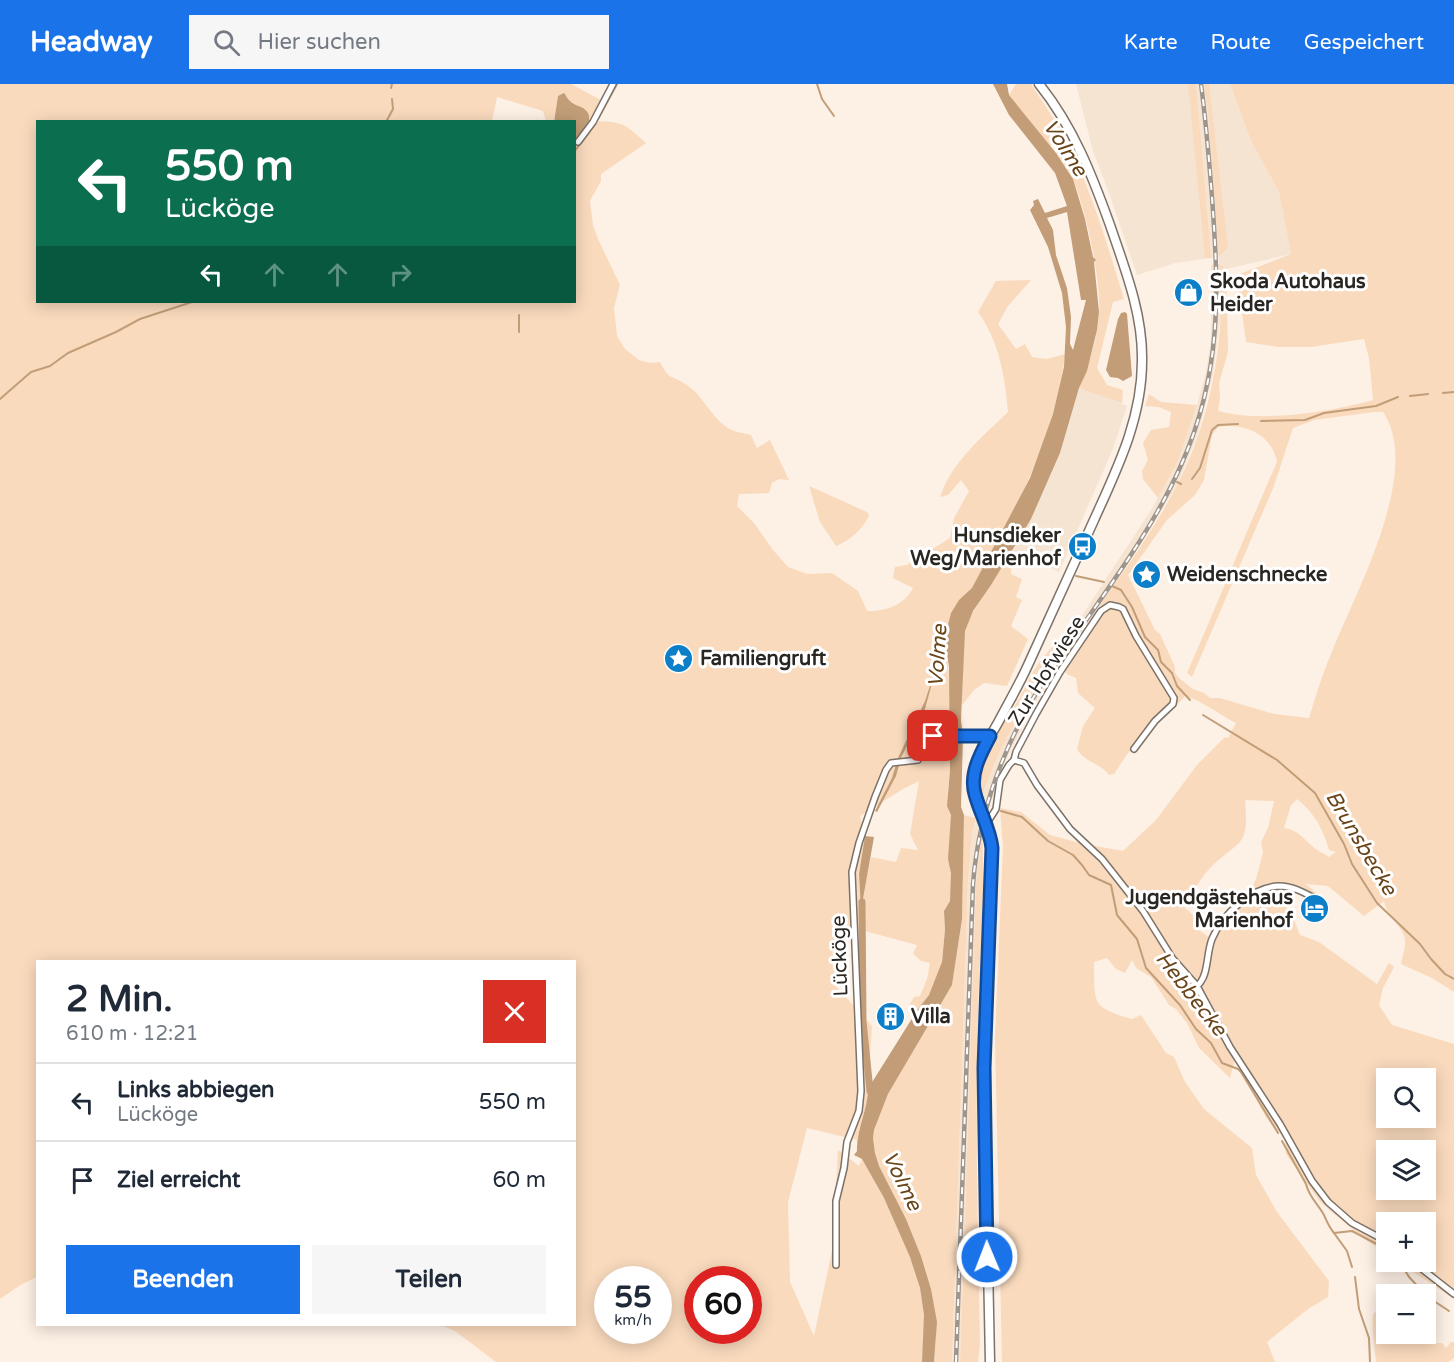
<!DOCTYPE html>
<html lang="de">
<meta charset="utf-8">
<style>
:root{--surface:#fff;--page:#f6f6f7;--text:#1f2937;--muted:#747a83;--line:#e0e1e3;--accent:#1a73e8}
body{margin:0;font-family:"Varela Round",sans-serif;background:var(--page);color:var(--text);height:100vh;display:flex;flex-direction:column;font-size:22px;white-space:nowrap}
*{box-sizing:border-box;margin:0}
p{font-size:20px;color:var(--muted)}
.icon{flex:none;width:33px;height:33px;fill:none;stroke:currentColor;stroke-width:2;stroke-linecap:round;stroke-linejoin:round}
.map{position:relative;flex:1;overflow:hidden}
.side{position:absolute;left:36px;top:876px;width:540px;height:366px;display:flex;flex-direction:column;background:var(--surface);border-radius:0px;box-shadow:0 3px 15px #0003}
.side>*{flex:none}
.guide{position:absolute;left:36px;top:36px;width:540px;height:183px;border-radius:0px;box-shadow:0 3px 15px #0003;background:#0b6e4f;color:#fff;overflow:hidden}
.buttons{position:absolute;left:1376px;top:984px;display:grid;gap:12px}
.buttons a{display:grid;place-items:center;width:60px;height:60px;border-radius:0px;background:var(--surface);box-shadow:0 3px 15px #0003;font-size:30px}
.speed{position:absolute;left:594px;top:1182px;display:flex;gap:12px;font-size:30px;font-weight:700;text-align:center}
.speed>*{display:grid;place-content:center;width:78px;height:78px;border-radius:50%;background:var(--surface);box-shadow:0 3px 15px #0003;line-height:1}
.speed small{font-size:15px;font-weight:400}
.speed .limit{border:9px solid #d22;background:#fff;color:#111}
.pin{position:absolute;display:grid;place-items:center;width:51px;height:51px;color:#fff;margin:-26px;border-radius:12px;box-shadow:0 3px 9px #0006}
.me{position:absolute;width:66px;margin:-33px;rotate:359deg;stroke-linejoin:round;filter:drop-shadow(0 0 4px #0008)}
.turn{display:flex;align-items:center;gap:21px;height:126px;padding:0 30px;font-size:27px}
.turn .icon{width:78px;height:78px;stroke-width:2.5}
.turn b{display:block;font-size:42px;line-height:51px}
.lanes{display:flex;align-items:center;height:57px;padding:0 30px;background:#0003;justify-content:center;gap:30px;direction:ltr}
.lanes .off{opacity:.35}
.round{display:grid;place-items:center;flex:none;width:63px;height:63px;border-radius:0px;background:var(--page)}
.headline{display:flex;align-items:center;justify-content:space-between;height:102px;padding:0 30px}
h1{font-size:36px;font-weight:700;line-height:45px}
.primary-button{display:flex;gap:12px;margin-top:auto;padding:12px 30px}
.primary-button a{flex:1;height:69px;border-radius:0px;background:var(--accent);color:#fff;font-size:24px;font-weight:700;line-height:69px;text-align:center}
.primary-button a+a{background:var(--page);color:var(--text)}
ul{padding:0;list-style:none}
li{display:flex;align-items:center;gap:18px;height:78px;padding:0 30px;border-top:2px solid var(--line)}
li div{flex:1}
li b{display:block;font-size:22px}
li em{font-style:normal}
header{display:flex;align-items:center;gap:36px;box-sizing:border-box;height:84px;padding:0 30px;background:var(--accent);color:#fff}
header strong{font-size:28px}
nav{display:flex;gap:33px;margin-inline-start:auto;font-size:21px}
.search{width:420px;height:54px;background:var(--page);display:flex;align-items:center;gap:15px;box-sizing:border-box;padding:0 21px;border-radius:0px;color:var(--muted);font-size:22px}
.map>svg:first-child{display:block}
.built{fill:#f6e4d3}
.green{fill:#f9dabd;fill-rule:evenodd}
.water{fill:#c29d78;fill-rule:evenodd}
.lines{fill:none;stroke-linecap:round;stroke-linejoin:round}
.stream{stroke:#c29d78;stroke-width:2}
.canal{stroke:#c29d78;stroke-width:7}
.minor-casing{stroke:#7d7268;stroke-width:8}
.primary-casing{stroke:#7d7268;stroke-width:11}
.minor{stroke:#fff;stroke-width:5}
.primary{stroke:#fff;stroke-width:8}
.rail-casing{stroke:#9e958d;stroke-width:4.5}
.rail{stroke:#fff;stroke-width:2;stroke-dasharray:7;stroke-linecap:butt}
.route-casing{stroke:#114b97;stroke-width:15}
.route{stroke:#1a73e8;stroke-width:10}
.labels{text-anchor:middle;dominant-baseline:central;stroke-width:6;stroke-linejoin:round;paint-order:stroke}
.poi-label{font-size:20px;font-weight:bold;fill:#2a2622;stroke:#fff;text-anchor:start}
.street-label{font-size:20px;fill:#2a2622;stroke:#fff}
.water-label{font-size:21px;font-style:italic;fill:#6b451a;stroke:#fff}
</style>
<header>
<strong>Headway</strong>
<div class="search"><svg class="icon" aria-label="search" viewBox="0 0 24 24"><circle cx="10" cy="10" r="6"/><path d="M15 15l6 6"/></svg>Hier suchen</div>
<nav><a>Karte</a><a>Route</a><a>Gespeichert</a></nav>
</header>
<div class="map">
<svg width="1454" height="1278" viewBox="0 0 1454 1278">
<rect width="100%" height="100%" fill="#fdf0e5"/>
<g class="built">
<path d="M1076 0H1230L1251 57 1279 108 1291 170 1226 185 1219 181 1222 223 1213 290 1198 350 1176 403 1122 490 1037 616 1004 679 987 728 981 714 996 676 1010 648 1079 536 1153 423 1178 377 1197 321 1206 288 1211 256V181L1219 180V173L1175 179 1137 191 1109 109 1093 67Z"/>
<path d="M1079 304 1099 309 1127 322 1113 365 1059 488 1010 466 1031 435 1060 370Z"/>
<path d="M976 734 982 748 976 800 960 1278H952L968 799 972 749Z"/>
</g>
<g class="green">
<path d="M0 0H571L601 16 596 37C624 38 625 40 646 59L601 90V97L590 117 593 141 598 155 620 201 614 224 617 252 625 265 639 276 650 279 660 278C670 298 671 290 687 301 703 312 710 331 725 342 733 348 742 349 751 351L757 364 770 356 789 396 779 395 772 399 769 409 739 410 737 422 754 439 773 466 788 483 807 490 832 489 858 507 867 527C887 527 903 522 913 504L893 494 895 483 907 481 950 454 954 434 969 407 961 396 948 411 940 413C952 378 981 354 1008 328 1005 292 999 257 978 228L996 197 1031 196 1008 222 998 240 1016 265 1025 260 1032 273 1047 275 1065 270C1058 333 1032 393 1003 448 993 467 981 485 972 505L959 517 951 529 942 563 946 564C951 603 952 645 950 685 949 701 945 716 951 731V807L950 817 944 827 945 846 942 878 933 905 913 933 910 920 914 913 920 912 927 895 930 879 921 877 913 870 917 861 861 846 842 853 835 901 872 942 867 1017 865 1031 857 1056 807 1044 788 1118 790 1198 814 1252 833 1162 838 1066 859 1082 862 1075C890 1123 919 1175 924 1232 925 1247 923 1263 922 1278H496L455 1247 440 1241 574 1240V878H38L37 1193 22 1200 0 1215ZM558 12 586 43 575 58 574 218H38V38L492 37 497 13 543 27 546 37H554ZM919 697 910 750 918 766 901 764 896 778 871 773 861 823 859 790 865 752 860 732 903 705ZM608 1196H658V1246H608ZM698 1196H748V1246H698Z"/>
<path d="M1016 0H1031L1063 49 1050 62 1009 11Z"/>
<path d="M1188 0H1196L1211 174H1205Z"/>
<path d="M1204 0H1209L1228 163 1219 173 1208 27Z"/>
<path d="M1230 0H1454V908L1432 894 1401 880C1402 873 1406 863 1405 856 1404 843 1387 833 1384 817L1364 832 1328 802 1306 800 1317 810 1314 814 1280 802 1264 806C1289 821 1290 825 1300 851L1319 858 1377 900 1389 879 1394 883 1383 904 1379 921 1392 941 1454 960V1215L1398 1178H1425V1138H1386V1169L1363 1154 1320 1118 1286 1070 1285 1053C1257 1033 1255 1001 1235 975L1230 994 1199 964 1187 939 1176 925 1169 921 1151 893 1136 884 1132 876 1125 889 1116 885 1107 874 1094 878C1095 919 1090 923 1132 935L1141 931 1166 969 1174 973 1185 998 1204 1025 1252 1064 1256 1091 1277 1128 1329 1197 1328 1213 1308 1225 1267 1258 1275 1278H1002L995 954 1003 763 1000 724 1021 728 1050 751 1080 759 1100 777 1152 844 1171 878 1196 906 1206 899 1214 857 1225 840 1248 813 1256 795 1263 769 1261 758 1268 744 1274 717 1245 716C1249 764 1241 754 1211 783 1200 795 1192 809 1183 822L1197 835 1199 846 1210 854 1203 877 1201 896 1198 899C1179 883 1170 862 1157 843 1137 814 1116 784 1090 761L1123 767 1156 736 1197 681 1225 653 1228 654 1236 639C1220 631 1201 616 1185 612L1176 622 1175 616 1134 665 1128 669 1114 690 1109 691C1100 679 1084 678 1077 665L1083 642 1095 624 1078 609 1076 594 1067 590 1064 586 1102 529 1101 520C1127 483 1154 445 1175 405 1204 351 1219 286 1221 225 1222 210 1220 195 1219 180L1226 185 1228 268 1219 299 1220 314 1218 327C1261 339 1330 328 1373 316L1369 274 1364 255 1311 263H1278L1246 258 1237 191 1291 170 1279 108 1251 57ZM1374 328H1383C1423 386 1356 508 1333 565 1323 588 1316 611 1309 634L1274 630 1220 614H1210L1204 609 1193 605 1180 595 1175 589V583L1160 550 1155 546 1128 491 1167 436 1195 411 1204 396 1212 351 1218 343C1244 338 1272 350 1277 378 1246 448 1218 519 1187 589L1192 593 1274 402 1293 344 1314 336ZM1297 715C1314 729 1323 744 1329 766L1336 768 1329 773C1324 769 1317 767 1312 762 1303 754 1298 746 1284 744L1291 721ZM1386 994H1425V1034H1386ZM1386 1066H1425V1106H1386Z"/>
<path d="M1069 62C1093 111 1108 163 1124 215L1113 218 1097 284 1107 301 1123 306 1122 319 1079 304C1089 281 1098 253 1099 228 1101 197 1086 124 1073 96 1069 86 1062 78 1056 69Z"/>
<path d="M1149 310 1161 318 1197 321 1178 377 1158 414 1143 395 1142 387 1148 376 1143 359 1151 346 1169 343 1171 328 1159 323 1145 322Z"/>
<path d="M809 402 867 428 869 431C864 444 849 457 836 462L820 438Z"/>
<path d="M1011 476V490L1022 495 1016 513 1022 516 1011 542 1028 555 1007 602 984 599 975 605 962 621 963 555 968 536 1005 477Z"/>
<path d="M1079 536 1010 648 996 676 981 714C974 678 1002 643 1020 613 1026 602 1031 590 1038 580 1050 564 1065 550 1079 536Z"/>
<path d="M964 731 976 734 972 749 968 799 952 1278H934L936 1255 931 1205 921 1172 906 1135 879 1082 875 1069 873 1054 874 1046 888 1010 952 901 962 835Z"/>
<path d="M982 748C986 808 979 869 978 930 975 1040 978 1151 980 1261L978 1278H960L976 800Z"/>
<path d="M1386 1220V1250H1396L1399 1258 1420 1260V1250H1425V1246L1430 1252V1259H1442L1446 1264 1451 1258H1454V1274L1448 1278H1376C1375 1261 1371 1247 1373 1230Z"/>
</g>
<g class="water">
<path d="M993 0H1007L1009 11 1056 69 1073 95 1085 135 1093 173 1096 176 1094 178 1099 228 1097 246 1087 287 1079 304 1060 369 1031 435 991 501 973 527 965 547 961 636 963 653 961 723 964 731 962 835 952 901 888 1010 874 1046 873 1054 875 1069 879 1082 906 1135 921 1172 931 1205 937 1238 934 1278H922L924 1231 920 1204 910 1173 884 1114 862 1075 854 1071 857 1067C856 1045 869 1025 868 1001L871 1000 918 925 929 911 942 878 945 846 944 827 950 817 951 789 948 775 951 731 947 722 950 686 949 583 946 564 932 599 925 625 901 674 896 692 877 728 875 727 892 694 898 674 925 617 940 571 951 529 959 516 972 504 1030 394 1053 330 1064 283 1066 243 1062 209 1048 163 1030 126 1034 121 1033 117 1038 115 1045 129 1067 122 1055 89 1009 31ZM1067 128 1081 216H1086L1073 266 1070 260 1071 233 1067 204 1056 171 1053 146 1047 134Z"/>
<path d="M564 9C566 11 567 15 570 17 572 20 579 22 583 24 598 34 582 49 575 58L574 38H554L558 12Z"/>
<path d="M1125 228 1127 230 1132 292 1123 297 1118 294 1110 293 1106 286 1118 235 1121 229Z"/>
<path d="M865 752 874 753 861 826 859 790Z"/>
</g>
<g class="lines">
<g class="stream">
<path d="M817 0 822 15 834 32"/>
<path d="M391 4 392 0"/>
<path d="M598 35 617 0"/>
<path d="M386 38 393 25 392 15"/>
<path d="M574 68 593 43"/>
<path d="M519 248V231"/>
<path d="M1443 309 1454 308"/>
<path d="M1410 312 1428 310"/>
<path d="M0 315 31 288 50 282 68 269 116 248 140 235 192 218"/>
<path d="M1261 337 1305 336 1324 329 1376 322 1398 313"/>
<path d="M1192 395 1200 384 1212 346 1218 341 1238 340"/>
<path d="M1177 398 1181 400"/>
<path d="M1076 492 1104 498"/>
<path d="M1112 502 1121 506 1132 523 1145 553 1158 566 1161 578 1172 589 1177 602 1190 616"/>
<path d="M1203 631 1277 676 1315 709 1344 760 1352 780 1377 819 1420 860 1431 875 1445 890 1454 895"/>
<path d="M1001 727 1022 733 1048 757 1073 771 1082 781 1089 791 1111 801 1117 831 1137 855 1146 884 1180 921 1196 945 1211 959 1222 979 1238 985 1241 988 1278 1049"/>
<path d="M1282 1057 1306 1100C1309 1113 1318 1120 1324 1131 1327 1138 1329 1143 1334 1149L1352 1147 1386 1165"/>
<path d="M1334 1149 1347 1167 1352 1183"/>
<path d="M1403 1183 1409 1193 1425 1210"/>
<path d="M1355 1193 1359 1225 1369 1254 1370 1278"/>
<path d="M1425 1211 1449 1227"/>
</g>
<path class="canal" d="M862 818 863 937 870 1007"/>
<defs>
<g id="minor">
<path d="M578 58 593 38 613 0"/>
<path d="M1014 676 1024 679 1037 701 1070 745 1102 775 1143 827 1173 875 1197 902 1230 963 1280 1040 1312 1097 1328 1118 1352 1139 1386 1157"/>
<path d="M987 739 996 725 1000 696 1009 681 1014 676 1016 668 1036 630 1060 588 1101 527 1110 521 1119 523 1123 525 1136 552 1174 614 1173 620 1155 637 1134 665"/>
<path d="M1197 902C1209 892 1206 870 1212 855 1222 831 1251 803 1279 802 1292 802 1303 808 1314 814"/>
<path d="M1413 1178 1454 1210"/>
<path d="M836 1181V1117L844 1084 847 1058 859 1027 861 1007 852 788 859 759 875 713 886 686 891 679 918 676 923 658 933 652H990"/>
</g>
<path id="primary" d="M990 1278 984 984 992 764C989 741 972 717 973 695 975 672 991 653 1001 633 1010 616 1020 599 1028 581 1050 533 1072 485 1094 436 1117 385 1142 335 1142 277 1143 230 1125 185 1110 141 1092 91 1073 42 1039 0"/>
</defs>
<use href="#minor" class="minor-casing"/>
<use href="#primary" class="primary-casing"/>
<use href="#minor" class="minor"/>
<use href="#primary" class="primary"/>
<defs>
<path id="rail" d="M956 1278 973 800C978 734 999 674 1032 616 1041 601 1052 586 1062 571 1104 509 1152 448 1182 379 1222 288 1219 209 1212 113 1209 75 1206 37 1201 0"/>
</defs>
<use href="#rail" class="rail-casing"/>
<use href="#rail" class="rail"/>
</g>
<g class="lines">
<defs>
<path id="route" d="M933 652H990C981 669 969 690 975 710 980 729 990 745 992 764L984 984 987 1173"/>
</defs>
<use href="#route" class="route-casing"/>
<use href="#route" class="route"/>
</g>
<defs>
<symbol id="shop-disc" viewBox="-11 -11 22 22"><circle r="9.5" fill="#0c7fc8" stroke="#fff"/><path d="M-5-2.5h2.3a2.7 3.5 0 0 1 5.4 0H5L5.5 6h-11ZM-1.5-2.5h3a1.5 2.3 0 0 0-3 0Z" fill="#fff"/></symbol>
<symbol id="bus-disc" viewBox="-11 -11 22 22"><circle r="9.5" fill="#0c7fc8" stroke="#fff"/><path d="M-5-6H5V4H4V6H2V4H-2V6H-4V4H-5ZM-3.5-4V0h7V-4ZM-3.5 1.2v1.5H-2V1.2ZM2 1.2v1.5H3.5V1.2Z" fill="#fff"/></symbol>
<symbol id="sight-disc" viewBox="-11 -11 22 22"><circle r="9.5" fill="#0c7fc8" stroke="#fff"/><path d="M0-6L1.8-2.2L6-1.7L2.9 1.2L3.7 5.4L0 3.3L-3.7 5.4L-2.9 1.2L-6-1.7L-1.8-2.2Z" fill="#fff"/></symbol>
<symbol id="hotel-disc" viewBox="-11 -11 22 22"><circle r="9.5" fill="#0c7fc8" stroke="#fff"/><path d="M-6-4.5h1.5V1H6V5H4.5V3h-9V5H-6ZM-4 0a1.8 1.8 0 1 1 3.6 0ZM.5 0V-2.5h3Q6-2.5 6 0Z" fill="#fff"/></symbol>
<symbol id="building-disc" viewBox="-11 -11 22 22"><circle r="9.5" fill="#0c7fc8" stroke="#fff"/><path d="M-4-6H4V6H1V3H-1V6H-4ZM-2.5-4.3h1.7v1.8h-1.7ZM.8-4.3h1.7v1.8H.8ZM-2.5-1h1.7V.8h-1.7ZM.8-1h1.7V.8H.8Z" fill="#fff"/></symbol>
</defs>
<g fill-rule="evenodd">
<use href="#shop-disc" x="1172" y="192" width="33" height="33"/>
<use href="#bus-disc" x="1066" y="446" width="33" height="33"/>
<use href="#sight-disc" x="1130" y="474" width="33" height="33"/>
<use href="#sight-disc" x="662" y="558" width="33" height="33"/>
<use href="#hotel-disc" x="1298" y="808" width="33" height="33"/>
<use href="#building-disc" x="874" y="916" width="33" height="33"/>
</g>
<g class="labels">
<g class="poi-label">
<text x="1210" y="198">Skoda Autohaus<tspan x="1210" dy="23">Heider</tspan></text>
<text x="1061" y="452" text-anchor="end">Hunsdieker<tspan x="1061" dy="23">Weg/Marienhof</tspan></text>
<text x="1167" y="491">Weidenschnecke</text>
<text x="700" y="575">Familiengruft</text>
<text x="1293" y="814" text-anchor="end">Jugendgästehaus<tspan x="1293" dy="23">Marienhof</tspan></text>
<text x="911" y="933">Villa</text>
</g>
<g class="street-label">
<text transform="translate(1047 587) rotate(-58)">Zur Hofwiese</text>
<text transform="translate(840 872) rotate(-92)">Lücköge</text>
</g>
<g class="water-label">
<text transform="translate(1065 64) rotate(57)">Volme</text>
<text transform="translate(938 572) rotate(-86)">Volme</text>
<text transform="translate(1361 759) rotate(59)">Brunsbecke</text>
<text transform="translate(1191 910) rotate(52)">Hebbecke</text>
<text transform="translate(902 1097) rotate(64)">Volme</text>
</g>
</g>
</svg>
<div class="buttons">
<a><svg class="icon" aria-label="search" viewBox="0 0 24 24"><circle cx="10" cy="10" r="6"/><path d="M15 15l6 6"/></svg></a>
<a><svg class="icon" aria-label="layers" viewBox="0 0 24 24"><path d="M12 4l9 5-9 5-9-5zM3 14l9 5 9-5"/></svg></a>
<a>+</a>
<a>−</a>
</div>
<div class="speed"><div>55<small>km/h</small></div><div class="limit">60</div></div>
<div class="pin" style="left:933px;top:652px;background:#d93025"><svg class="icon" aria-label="arrive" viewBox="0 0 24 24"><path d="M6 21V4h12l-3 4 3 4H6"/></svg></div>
<svg class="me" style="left:987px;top:1173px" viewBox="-20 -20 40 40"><circle r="17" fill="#1a73e8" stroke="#fff" stroke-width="3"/><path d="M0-11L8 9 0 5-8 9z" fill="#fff"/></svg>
<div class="guide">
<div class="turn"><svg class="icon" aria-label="left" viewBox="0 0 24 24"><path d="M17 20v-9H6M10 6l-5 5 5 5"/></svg><div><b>550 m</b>Lücköge</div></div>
<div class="lanes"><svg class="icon" aria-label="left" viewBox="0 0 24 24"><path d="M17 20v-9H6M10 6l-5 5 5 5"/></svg><svg class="icon off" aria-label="ahead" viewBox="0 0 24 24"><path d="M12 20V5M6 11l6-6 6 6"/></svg><svg class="icon off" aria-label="ahead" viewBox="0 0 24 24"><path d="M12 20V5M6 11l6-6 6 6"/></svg><svg class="icon off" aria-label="right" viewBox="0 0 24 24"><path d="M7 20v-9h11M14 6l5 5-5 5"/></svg></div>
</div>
<section class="side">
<div class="headline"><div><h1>2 Min.</h1><p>610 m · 12:21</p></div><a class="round" style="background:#d93025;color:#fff"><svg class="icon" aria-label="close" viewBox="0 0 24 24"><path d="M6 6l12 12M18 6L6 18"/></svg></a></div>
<ul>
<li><svg class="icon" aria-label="left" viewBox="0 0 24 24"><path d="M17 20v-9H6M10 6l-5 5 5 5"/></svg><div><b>Links abbiegen</b><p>Lücköge</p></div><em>550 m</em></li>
<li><svg class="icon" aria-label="arrive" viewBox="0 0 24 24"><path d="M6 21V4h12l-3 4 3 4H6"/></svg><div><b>Ziel erreicht</b></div><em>60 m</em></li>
</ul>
<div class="primary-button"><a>Beenden</a><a>Teilen</a></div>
</section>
</div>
